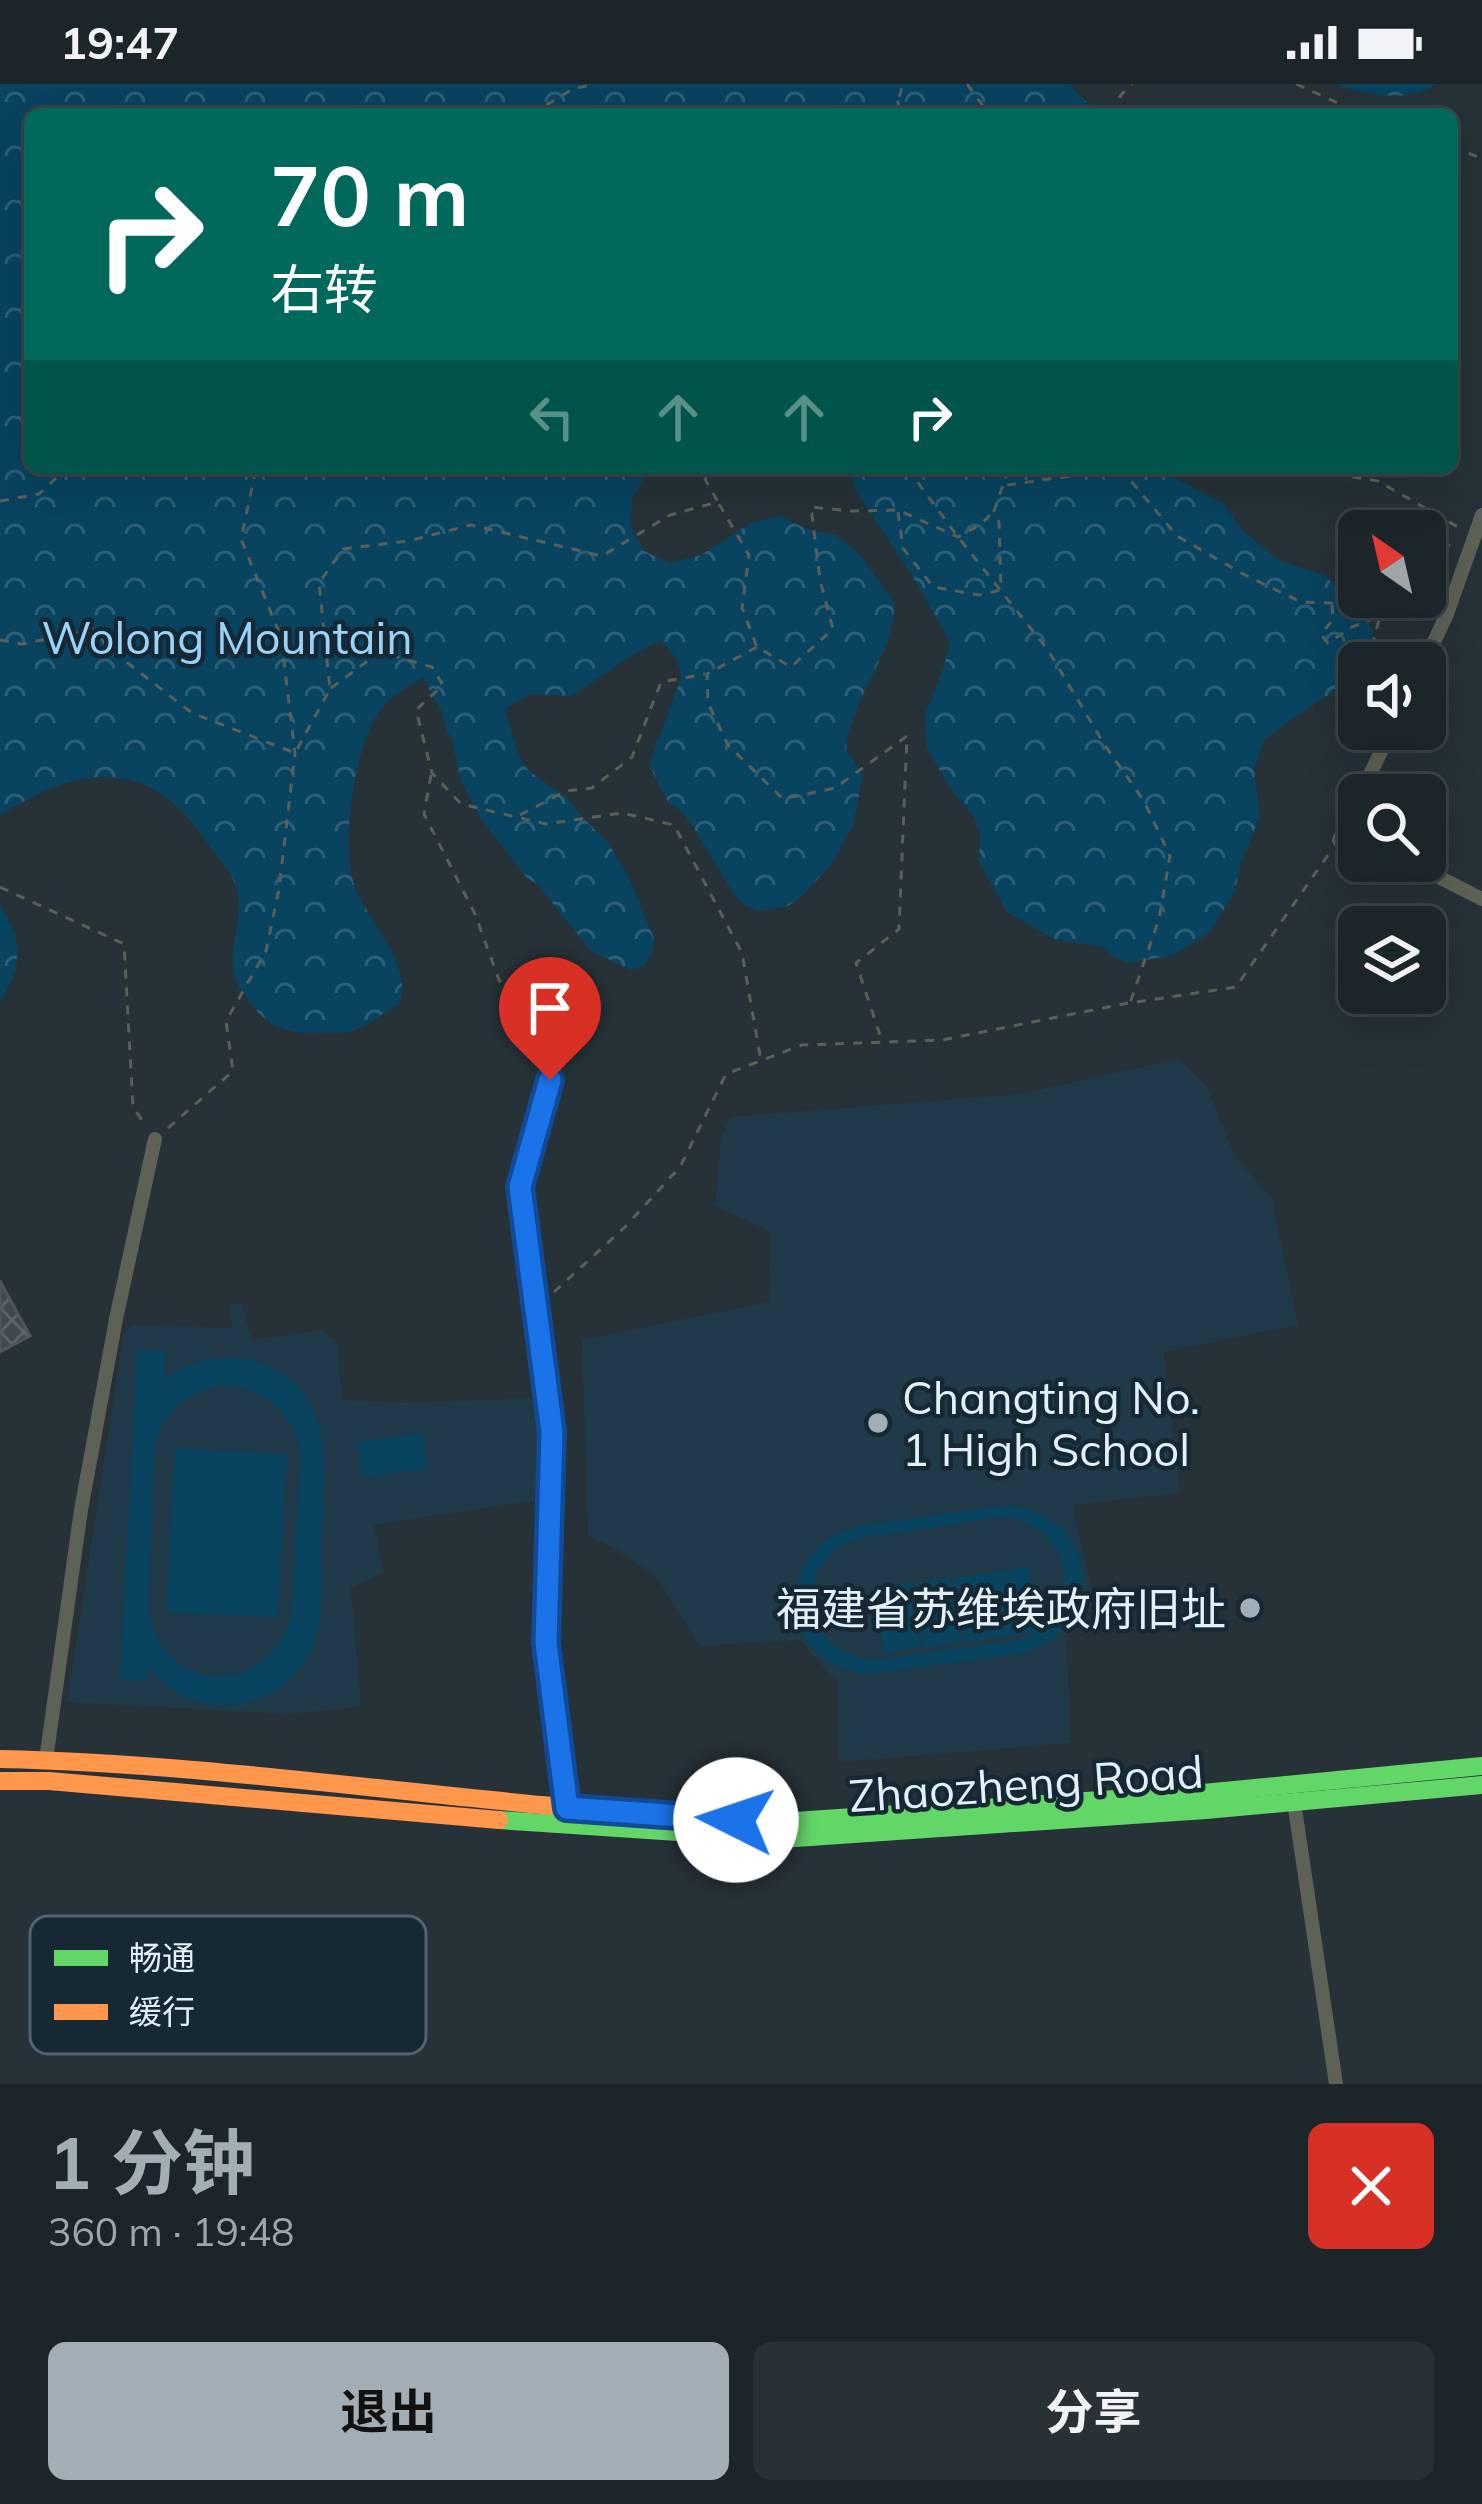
<!DOCTYPE html>
<html lang="zh">
<meta charset="utf-8">
<style>
:root{--surface:#1c252a;--page:#293136;--text:#f1f3f6;--muted:#a0a5a8;--line:#3a4247;--accent:#a2adb5}
body{margin:0;font-family:Mulish,"Noto Sans SC",sans-serif;background:var(--page);color:var(--text);height:100vh;display:flex;flex-direction:column;font-size:45px;white-space:nowrap}
*{box-sizing:border-box;margin:0}
p{font-size:39px;color:var(--muted)}
.icon{flex:none;width:66px;height:66px;fill:none;stroke:currentColor;stroke-width:2;stroke-linecap:round;stroke-linejoin:round}
.map{position:relative;height:2000px;overflow:hidden}
.sheet{display:flex;flex-direction:column;background:var(--surface);flex:1}
.sheet>*{flex:none}
.hud{position:absolute;left:24px;top:24px;width:1434px;height:366px;border-radius:18px;box-shadow:0 12px 48px #0002,0 0 0 3px var(--line);background:#00695c;color:#fff;overflow:hidden}
.needle{width:78px;rotate:326deg}
.controls{position:absolute;left:1338px;top:426px;display:grid;gap:24px}
.controls a{display:grid;place-items:center;width:108px;height:108px;border-radius:18px;background:var(--surface);box-shadow:0 12px 48px #0002,0 0 0 3px var(--line);font-size:60px}
.pin{position:absolute;display:grid;place-items:center;width:102px;height:102px;color:#fff;margin:-123px -51px;border-radius:50% 50% 50% 0;rotate:-45deg;box-shadow:0 0 12px #0007}
.pin .icon{rotate:45deg}
.me{position:absolute;width:132px;margin:-66px;rotate:274deg;stroke-linejoin:round;filter:drop-shadow(0 0 9px #0008)}
.turn{display:flex;align-items:center;gap:42px;height:252px;padding:0 48px;font-size:54px}
.turn .icon{width:156px;height:156px;stroke-width:2.5}
.turn b{display:block;font-size:84px;line-height:102px}
.lanes{display:flex;align-items:center;height:114px;padding:0 48px;background:#0003;justify-content:center;gap:60px;direction:ltr}
.lanes .off{opacity:.35}
.round{display:grid;place-items:center;flex:none;width:126px;height:126px;border-radius:18px;background:var(--page)}
.summary{display:flex;align-items:center;justify-content:space-between;height:204px;padding:0 48px}
h1{font-size:72px;font-weight:700;line-height:90px;color:var(--accent)}
.action{display:flex;gap:24px;margin-top:auto;padding:24px 48px}
.action a{flex:1;height:138px;border-radius:18px;background:var(--accent);color:#111;font-size:48px;font-weight:700;line-height:138px;text-align:center}
.action a+a{background:var(--page);color:var(--text)}
.status{display:flex;justify-content:space-between;align-items:center;height:84px;padding:0 60px;background:var(--surface);direction:ltr}
.status svg{height:33px;fill:currentColor}
.map>svg:first-child{display:block}
.built{fill:#213a49}
.forest{fill:url(#forest-crowns)}
.park{fill:#08435f;fill-rule:evenodd}
.building{fill:url(#building-cross-hatch);stroke:#4e565c;stroke-width:3}
.lines{fill:none;stroke-linecap:round;stroke-linejoin:round}
.path{stroke:#5a5f57;stroke-width:3;stroke-dasharray:9 9;stroke-linecap:butt}
.street{stroke:#5e6156;stroke-width:14}
.fast{stroke:#63d668;stroke-width:18}
.slow{stroke:#ff974d;stroke-width:18}
.route-casing{stroke:#114b97;stroke-width:30}
.route{stroke:#1a73e8;stroke-width:21}
.poi-dot{fill:#a2adb5;stroke:#152834;stroke-width:4.5}
.labels{text-anchor:middle;dominant-baseline:central;stroke-width:9;stroke-linejoin:round;paint-order:stroke}
.park-label{font-size:45px;fill:#9ad3f8;stroke:#152834}
.poi-label{font-size:45px;fill:#e4f0f8;stroke:#152834;text-anchor:start}
.street-label{font-size:45px;fill:#e4f0f8;stroke:#152834}
.key{fill:#152834;stroke:#53646f;stroke-width:3}
.key-label{font-size:33px;fill:#e4f0f8}
</style>
<div class="status"><b>19:47</b><svg viewBox="0 0 49 12"><path d="M0 12V9h3v3zM5 12V6h3v6zM10 12V3h3v9zM15 12V0h3v12zM26 1h20v11H26zM47 4h2v5h-2z"/></svg></div>
<div class="map">
<svg width="1482" height="2000" viewBox="0 0 1482 2000">
<defs>
<pattern id="forest-crowns" width="20" height="18" patternUnits="userSpaceOnUse" patternTransform="scale(3)"><rect width="20" height="18" fill="#08435f"/><path d="M2 6a3 3 0 1 1 6 0M12 15a3 3 0 1 1 6 0" fill="none" stroke="#2c5e77"/></pattern>
<pattern id="building-cross-hatch" width="8" height="8" patternUnits="userSpaceOnUse" patternTransform="scale(3)"><rect width="8" height="8" fill="#41494f"/><path d="M0 0l8 8M0 8l8-8" fill="none" stroke="#5c6469"/></pattern>
</defs>
<rect width="100%" height="100%" fill="#263138"/>
<g class="built">
<path d="M1178 975 1208 1005 1235 1072 1272 1115 1298 1241 1164 1268 1180 1409 1072 1421 1095 1518 1066 1545 1071 1659 839 1678 838 1600 800 1556 699 1562 657 1493 612 1463 588 1452 582 1256 769 1218 770 1147 715 1122 721 1054 730 1033 1020 1010Z"/>
<path d="M230 1220H242L252 1256 320 1246 337 1257 342 1316 406 1319 537 1314 538 1416 374 1441 384 1488 351 1504 361 1623 286 1630 67 1618 124 1248 133 1241 232 1244Z"/>
</g>
<g class="forest">
<path d="M0 0H1070C1085 20 1099 28 1124 30H30V384H651L632 414 631 443 644 467 670 479 701 471 751 439 780 432 807 445 835 451 860 470 895 520C893 533 892 546 887 558 874 594 850 626 846 665L863 691 853 741 831 781 802 812 788 822 759 827 745 822 735 812 697 749 681 727 668 718 649 681 681 594C680 577 673 568 660 557L634 570 572 612 531 610 505 625 520 675 529 687 566 713 587 738 608 758 630 796 655 857 652 870 644 882 631 886 591 867 538 801 526 793 481 735 461 698 452 656 445 643 442 628 423 594C407 603 390 612 379 628 355 661 340 761 354 800 366 838 413 877 400 919 385 928 368 942 352 947 344 950 332 948 324 949 287 950 268 945 246 913 241 906 234 897 233 888 229 862 244 835 237 805 232 788 217 773 207 758 148 672 82 680 0 731Z"/>
<path d="M1334 0H1437C1404 20 1369 11 1334 0Z"/>
<path d="M849 384H1156L1224 420 1242 446 1278 476 1325 492 1347 513 1361 521 1379 564 1373 578 1359 579V591L1289 637 1264 656 1254 686 1260 732 1242 777 1234 809 1209 849 1174 871 1128 879 1114 873 1103 863 1054 855 1007 828 979 778 980 749 975 735 948 701 926 662 925 631 942 589 950 558 913 493 856 407Z"/>
<path d="M0 819C24 863 23 876 0 919Z"/>
</g>
<g class="park">
<path d="M137 1266 165 1267 164 1295C220 1255 299 1272 319 1343 328 1377 322 1426 321 1462 321 1497 326 1538 309 1570 293 1600 261 1620 227 1621 195 1622 168 1607 147 1583L146 1597 120 1596ZM221 1302C264 1303 294 1328 301 1370L291 1533C268 1616 158 1610 148 1523L154 1365C162 1329 186 1308 221 1302Z"/>
<path d="M423 1349 427 1385 362 1394 357 1358Z"/>
<path d="M175 1364 287 1370 277 1534 166 1528Z"/>
<path d="M1000 1422C1094 1419 1114 1539 1025 1569L868 1590C775 1582 769 1461 860 1442ZM999 1433C1061 1436 1089 1506 1039 1547L1028 1483 953 1494 963 1558 1034 1548 1025 1555 873 1576C847 1573 824 1561 815 1535 804 1504 820 1470 850 1458 864 1452 881 1451 896 1449 930 1444 965 1439 999 1433Z"/>
<path d="M950 1494 960 1558 923 1564 914 1499Z"/>
<path d="M911 1498 921 1563 884 1569 874 1504Z"/>
</g>
<path class="building" d="M0 1197 30 1252 0 1268Z"/>
<g class="lines">
<g class="path">
<path d="M967 0 989 30"/>
<path d="M1296 0 1362 30"/>
<path d="M898 17 899 30"/>
<path d="M531 30 573 5 595 0"/>
<path d="M894 30 903 0"/>
<path d="M1111 30 1121 11 1132 0"/>
<path d="M1452 62 1482 75"/>
<path d="M690 384 704 394"/>
<path d="M907 384 958 453 1048 566 1104 660 1144 717 1170 772 1159 835 1130 919 1236 903 1328 771"/>
<path d="M1120 384 1177 452 1243 490 1301 518 1332 519 1359 497"/>
<path d="M1299 384 1378 397 1458 443"/>
<path d="M1007 401 1079 391 1108 384"/>
<path d="M0 417 39 410 67 384"/>
<path d="M719 420 749 471 742 524 757 563 791 583 833 545 820 496 811 423 852 427 898 426 958 453 980 441 994 427"/>
<path d="M898 428 903 464 933 503 979 511 1001 506 999 438 994 427 1009 384"/>
<path d="M1425 470 1447 461 1457 462"/>
<path d="M1332 521 1333 536 1321 550 1328 559 1352 543 1380 532 1394 513"/>
<path d="M0 556 22 560 96 545 106 562 192 629 295 669 330 605 319 499 343 465 408 457 471 441 602 472 670 431 718 418 705 395 726 384"/>
<path d="M757 563 707 590 708 619 728 661 783 715 835 704 907 652 899 845 856 879 882 957"/>
<path d="M1377 579 1371 566 1380 532 1374 522 1378 513"/>
<path d="M331 604 380 568 432 583 443 601 416 626 432 689 461 720 546 740 622 729 674 741 742 869 761 977"/>
<path d="M431 691 424 730 475 830 499 896 544 960 547 980"/>
<path d="M520 731 566 707 592 704 632 673 661 598 705 590"/>
<path d="M0 803 124 860 133 1023 146 1042"/>
<path d="M168 1044 233 987 226 937 266 867 279 805 295 669 281 553 241 455 256 384"/>
<path d="M554 1208 625 1143 680 1083 726 990 802 961 942 956 1128 919"/>
</g>
<g class="street">
<path d="M1424 579 1447 530 1482 431"/>
<path d="M1360 711 1392 645"/>
<path d="M1359 714 1339 756 1359 763"/>
<path d="M1399 777 1425 786 1482 815"/>
<path d="M46 1676 81 1426 116 1235 155 1055"/>
<path d="M1294 1718 1336 2000"/>
</g>
<g class="fast">
<path d="M550 996 520 1103 552 1348 546 1559 567 1724"/>
<path d="M697 1733 780 1738 1203 1709 1482 1682"/>
<path d="M499 1736 781 1755 1206 1726 1482 1701"/>
</g>
<g class="slow">
<path d="M0 1675C233 1680 464 1720 697 1733"/>
<path d="M0 1697H49L499 1736"/>
</g>
</g>
<g class="lines">
<defs>
<path id="route" d="M550 996 520 1103 552 1348 546 1559 567 1724 736 1736"/>
</defs>
<use href="#route" class="route-casing"/>
<use href="#route" class="route"/>
</g>
<g class="poi-dot">
<circle cx="878" cy="1339" r="12"/>
<circle cx="1250" cy="1524" r="12"/>
</g>
<g class="labels">
<g class="park-label">
<text x="227" y="553">Wolong Mountain</text>
</g>
<g class="poi-label">
<text x="902" y="1313">Changting No.<tspan x="902" dy="52">1 High School</tspan></text>
<text x="1226" y="1524" text-anchor="end">福建省苏维埃政府旧址</text>
</g>
<g class="street-label">
<text transform="translate(1026 1699) rotate(-4)">Zhaozheng Road</text>
</g>
</g>
<rect x="30" y="1832" width="396" height="138" rx="18" class="key"/>
<rect x="54" y="1866" width="54" height="16" fill="#63d668"/>
<rect x="54" y="1920" width="54" height="16" fill="#ff974d"/>
<g class="key-label">
<text x="129" y="1886">畅通</text>
<text x="129" y="1940">缓行</text>
</g>
</svg>
<div class="controls">
<a><svg class="needle" viewBox="-14 -14 28 28"><path d="M0-13l5 13h-10z" fill="#e53935"/><path d="M0 13l5-13h-10z" fill="#a0a5a8"/></svg></a>
<a><svg class="icon" aria-label="sound" viewBox="0 0 24 24"><path d="M4 9h4l5-4v14l-5-4H4zM17 9q2 3 0 6"/></svg></a>
<a><svg class="icon" aria-label="search" viewBox="0 0 24 24"><circle cx="10" cy="10" r="6"/><path d="M15 15l6 6"/></svg></a>
<a><svg class="icon" aria-label="layers" viewBox="0 0 24 24"><path d="M12 4l9 5-9 5-9-5zM3 14l9 5 9-5"/></svg></a>
</div>
<div class="pin" style="left:550px;top:996px;background:#d93025"><svg class="icon" aria-label="arrive" viewBox="0 0 24 24"><path d="M6 21V4h12l-3 4 3 4H6"/></svg></div>
<svg class="me" style="left:736px;top:1736px" viewBox="-20 -20 40 40"><circle r="19" fill="#fff"/><path d="M0-13L10 11 0 6-10 11z" fill="#1a73e8"/></svg>
<div class="hud">
<div class="turn"><svg class="icon" aria-label="right" viewBox="0 0 24 24"><path d="M7 20v-9h11M14 6l5 5-5 5"/></svg><div><b>70 m</b>右转</div></div>
<div class="lanes"><svg class="icon off" aria-label="left" viewBox="0 0 24 24"><path d="M17 20v-9H6M10 6l-5 5 5 5"/></svg><svg class="icon off" aria-label="ahead" viewBox="0 0 24 24"><path d="M12 20V5M6 11l6-6 6 6"/></svg><svg class="icon off" aria-label="ahead" viewBox="0 0 24 24"><path d="M12 20V5M6 11l6-6 6 6"/></svg><svg class="icon" aria-label="right" viewBox="0 0 24 24"><path d="M7 20v-9h11M14 6l5 5-5 5"/></svg></div>
</div>
</div>
<section class="sheet">
<div class="summary"><div><h1>1 分钟</h1><p>360 m · 19:48</p></div><a class="round" style="background:#d93025;color:#fff"><svg class="icon" aria-label="close" viewBox="0 0 24 24"><path d="M6 6l12 12M18 6L6 18"/></svg></a></div>
<div class="action"><a>退出</a><a>分享</a></div>
</section>
